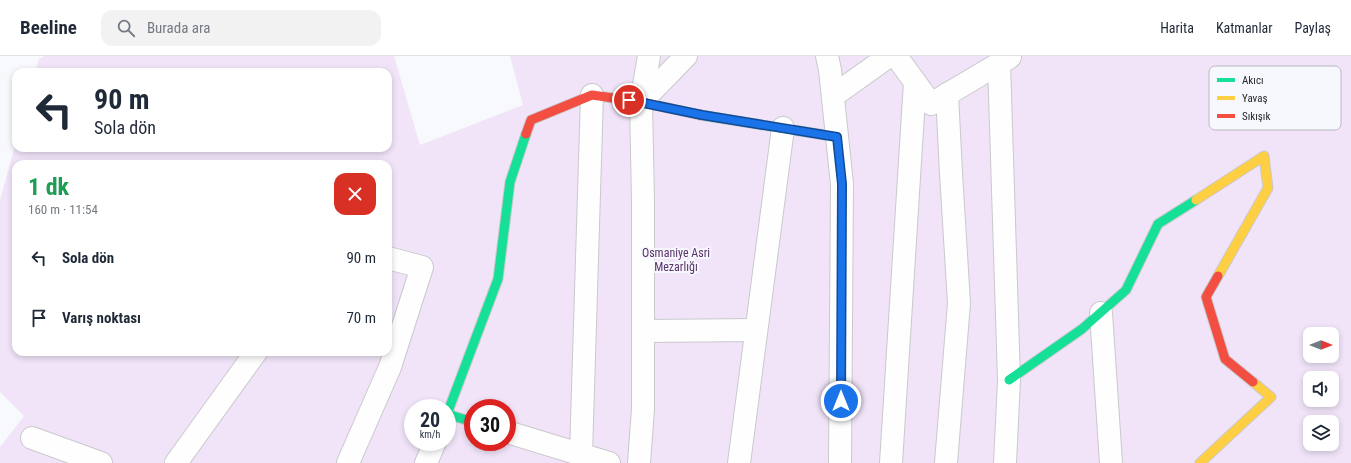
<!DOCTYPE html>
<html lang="tr">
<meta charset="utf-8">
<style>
:root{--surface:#fff;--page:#f2f2f3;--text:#1f2937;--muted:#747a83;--line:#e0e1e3}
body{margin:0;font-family:"Roboto Condensed",sans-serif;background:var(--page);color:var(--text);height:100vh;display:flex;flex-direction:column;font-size:15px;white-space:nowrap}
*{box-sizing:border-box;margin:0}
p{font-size:13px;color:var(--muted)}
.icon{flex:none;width:22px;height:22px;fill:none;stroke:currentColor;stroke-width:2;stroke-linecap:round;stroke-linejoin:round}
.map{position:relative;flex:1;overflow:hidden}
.side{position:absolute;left:12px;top:104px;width:380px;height:196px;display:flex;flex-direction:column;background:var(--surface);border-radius:12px;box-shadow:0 2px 6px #0003}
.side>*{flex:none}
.top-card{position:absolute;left:12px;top:12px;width:380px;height:84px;border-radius:12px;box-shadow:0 2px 6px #0003;background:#fff;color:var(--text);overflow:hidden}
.needle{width:26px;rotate:90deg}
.buttons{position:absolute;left:1303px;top:271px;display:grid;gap:8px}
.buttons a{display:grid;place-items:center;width:36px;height:36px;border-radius:8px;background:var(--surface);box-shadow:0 2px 6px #0003;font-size:20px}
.speed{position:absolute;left:404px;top:343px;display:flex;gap:8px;font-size:20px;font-weight:700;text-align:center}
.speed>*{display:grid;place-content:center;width:52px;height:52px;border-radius:50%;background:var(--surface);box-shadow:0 2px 6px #0003;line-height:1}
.speed small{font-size:10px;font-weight:400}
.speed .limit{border:6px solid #d22;background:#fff;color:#111}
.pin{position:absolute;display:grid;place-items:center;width:34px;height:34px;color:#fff;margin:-17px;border:2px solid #fff;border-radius:50%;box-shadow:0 1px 4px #0007}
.me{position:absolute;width:44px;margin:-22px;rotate:0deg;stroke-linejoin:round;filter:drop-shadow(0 0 3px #0008)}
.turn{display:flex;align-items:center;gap:14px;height:84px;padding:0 16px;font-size:18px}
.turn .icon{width:52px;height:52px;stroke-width:2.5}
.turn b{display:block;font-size:28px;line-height:34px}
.round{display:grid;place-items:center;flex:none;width:42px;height:42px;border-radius:12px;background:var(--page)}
.summary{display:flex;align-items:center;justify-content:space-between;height:68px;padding:0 16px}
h1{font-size:24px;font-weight:700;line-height:30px;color:#1e9e55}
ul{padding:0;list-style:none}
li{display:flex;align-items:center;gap:12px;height:60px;padding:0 16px}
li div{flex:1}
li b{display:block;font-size:15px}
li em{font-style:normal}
header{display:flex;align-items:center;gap:24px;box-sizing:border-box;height:56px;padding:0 20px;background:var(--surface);border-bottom:1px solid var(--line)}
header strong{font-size:19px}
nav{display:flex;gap:22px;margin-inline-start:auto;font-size:14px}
.search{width:280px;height:36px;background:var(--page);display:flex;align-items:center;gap:10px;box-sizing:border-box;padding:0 14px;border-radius:12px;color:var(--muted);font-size:15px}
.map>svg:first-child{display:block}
.green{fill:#f1e4f9;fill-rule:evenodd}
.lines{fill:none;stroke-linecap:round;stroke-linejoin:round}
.street-casing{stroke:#c9c9cc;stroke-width:24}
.fast-casing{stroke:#c9c9cc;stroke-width:11}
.slow-casing{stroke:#c9c9cc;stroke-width:11}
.jam-casing{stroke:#c9c9cc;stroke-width:11}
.street{stroke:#fefeff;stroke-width:22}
.fast{stroke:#16e098;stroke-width:9}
.slow{stroke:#ffcf43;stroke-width:9}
.jam{stroke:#f24e42;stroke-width:9}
.route-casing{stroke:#114b97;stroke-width:10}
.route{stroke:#1a73e8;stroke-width:7}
.labels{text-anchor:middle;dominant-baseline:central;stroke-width:4;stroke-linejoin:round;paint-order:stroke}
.park-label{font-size:12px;fill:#583269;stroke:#f7f8fd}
.key{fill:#f7f8fd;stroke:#b9babe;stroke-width:1}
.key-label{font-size:11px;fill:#27282a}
</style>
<header>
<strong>Beeline</strong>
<div class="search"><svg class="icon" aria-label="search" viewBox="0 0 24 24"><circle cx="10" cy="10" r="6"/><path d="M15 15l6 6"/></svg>Burada ara</div>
<nav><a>Harita</a><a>Katmanlar</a><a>Paylaş</a></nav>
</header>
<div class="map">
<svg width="1351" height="407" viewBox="0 0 1351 407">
<rect width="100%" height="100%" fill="#f8f9fc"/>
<path class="green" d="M45 0H394L420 89 523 49 510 0H1351V407H0V391L24 360 0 336V144L16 86V92H388V16H35L39 3ZM16 108H388V296H16ZM1310 278H1332V300H1310ZM1310 322H1332V344H1310ZM413 352H447V386H413ZM473 352H507V386H473ZM1310 366H1332V388H1310Z"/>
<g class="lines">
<defs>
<g id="street">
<path d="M827 0 830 14 842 128 840 407"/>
<path d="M896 0 931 48 1010 1"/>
<path d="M999 7 1009 324 1005 407"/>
<path d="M833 40 889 0"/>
<path d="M641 46 649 0"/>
<path d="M1101 257 1111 407"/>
<path d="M643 275 756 274"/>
<path d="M507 376 609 407"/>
<path d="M32 382 101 407"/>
<path d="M581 399 592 39"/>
<path d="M176 407 256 296"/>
<path d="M348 407 390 311 422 211 388 202"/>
<path d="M426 407 435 386"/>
<path d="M639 407 643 353V146L641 46 686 0"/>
<path d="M739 407 783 72"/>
<path d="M891 407 915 26"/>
<path d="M946 407 959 247 951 117 947 38"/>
</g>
<g id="fast">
<path d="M700 59 837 81"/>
<path d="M1009 324 1082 273 1126 234 1158 168 1196 144"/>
<path d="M473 366 447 358 498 223 510 126 526 78"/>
</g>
<g id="slow">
<path d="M1196 144 1264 100 1268 132 1218 220"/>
<path d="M1200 407 1271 341 1253 326"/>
</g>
<g id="jam">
<path d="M526 78 531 64 592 39 641 46 700 59"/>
<path d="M1218 220 1206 241 1225 303 1253 326"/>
</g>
</defs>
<use href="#street" class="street-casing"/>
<use href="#fast" class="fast-casing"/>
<use href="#slow" class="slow-casing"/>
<use href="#jam" class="jam-casing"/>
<use href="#street" class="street"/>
<use href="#fast" class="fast"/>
<use href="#slow" class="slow"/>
<use href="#jam" class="jam"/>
</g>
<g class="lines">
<defs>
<path id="route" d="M629 44 702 59 837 81 842 128 841 345"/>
</defs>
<use href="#route" class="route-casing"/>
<use href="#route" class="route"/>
</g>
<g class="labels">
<g class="park-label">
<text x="676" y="197">Osmaniye Asri<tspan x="676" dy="14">Mezarlığı</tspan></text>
</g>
</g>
<rect x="1209" y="10" width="132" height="64" rx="6" class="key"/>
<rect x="1217" y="22" width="18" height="4" fill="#16e098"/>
<rect x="1217" y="40" width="18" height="4" fill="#ffcf43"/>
<rect x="1217" y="58" width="18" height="4" fill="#f24e42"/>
<g class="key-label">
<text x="1242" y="28">Akıcı</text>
<text x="1242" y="46">Yavaş</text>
<text x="1242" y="64">Sıkışık</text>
</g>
</svg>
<div class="buttons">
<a><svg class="needle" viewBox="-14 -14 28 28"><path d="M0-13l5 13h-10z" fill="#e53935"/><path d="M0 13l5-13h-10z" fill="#747a83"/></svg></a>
<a><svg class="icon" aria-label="sound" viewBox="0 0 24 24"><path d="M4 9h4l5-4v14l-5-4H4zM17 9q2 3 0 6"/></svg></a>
<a><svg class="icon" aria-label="layers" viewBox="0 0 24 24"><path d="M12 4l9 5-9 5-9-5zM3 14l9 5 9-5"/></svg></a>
</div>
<div class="speed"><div>20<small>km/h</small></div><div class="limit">30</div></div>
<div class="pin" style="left:629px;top:44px;background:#d93025"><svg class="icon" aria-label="arrive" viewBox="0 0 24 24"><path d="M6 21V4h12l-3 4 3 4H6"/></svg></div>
<svg class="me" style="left:841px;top:345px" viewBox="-20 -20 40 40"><circle r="17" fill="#1a73e8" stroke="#fff" stroke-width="3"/><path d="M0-11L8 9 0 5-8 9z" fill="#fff"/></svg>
<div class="top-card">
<div class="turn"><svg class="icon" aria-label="left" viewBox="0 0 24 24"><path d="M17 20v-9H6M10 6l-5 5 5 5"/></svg><div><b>90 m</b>Sola dön</div></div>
</div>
<section class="side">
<div class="summary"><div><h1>1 dk</h1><p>160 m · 11:54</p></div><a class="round" style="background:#d93025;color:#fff"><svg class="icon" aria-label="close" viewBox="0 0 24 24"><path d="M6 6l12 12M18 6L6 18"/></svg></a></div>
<ul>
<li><svg class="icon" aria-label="left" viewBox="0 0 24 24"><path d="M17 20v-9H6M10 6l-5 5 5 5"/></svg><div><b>Sola dön</b></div><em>90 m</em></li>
<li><svg class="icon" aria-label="arrive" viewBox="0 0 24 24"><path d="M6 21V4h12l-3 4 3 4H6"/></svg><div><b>Varış noktası</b></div><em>70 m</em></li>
</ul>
</section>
</div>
